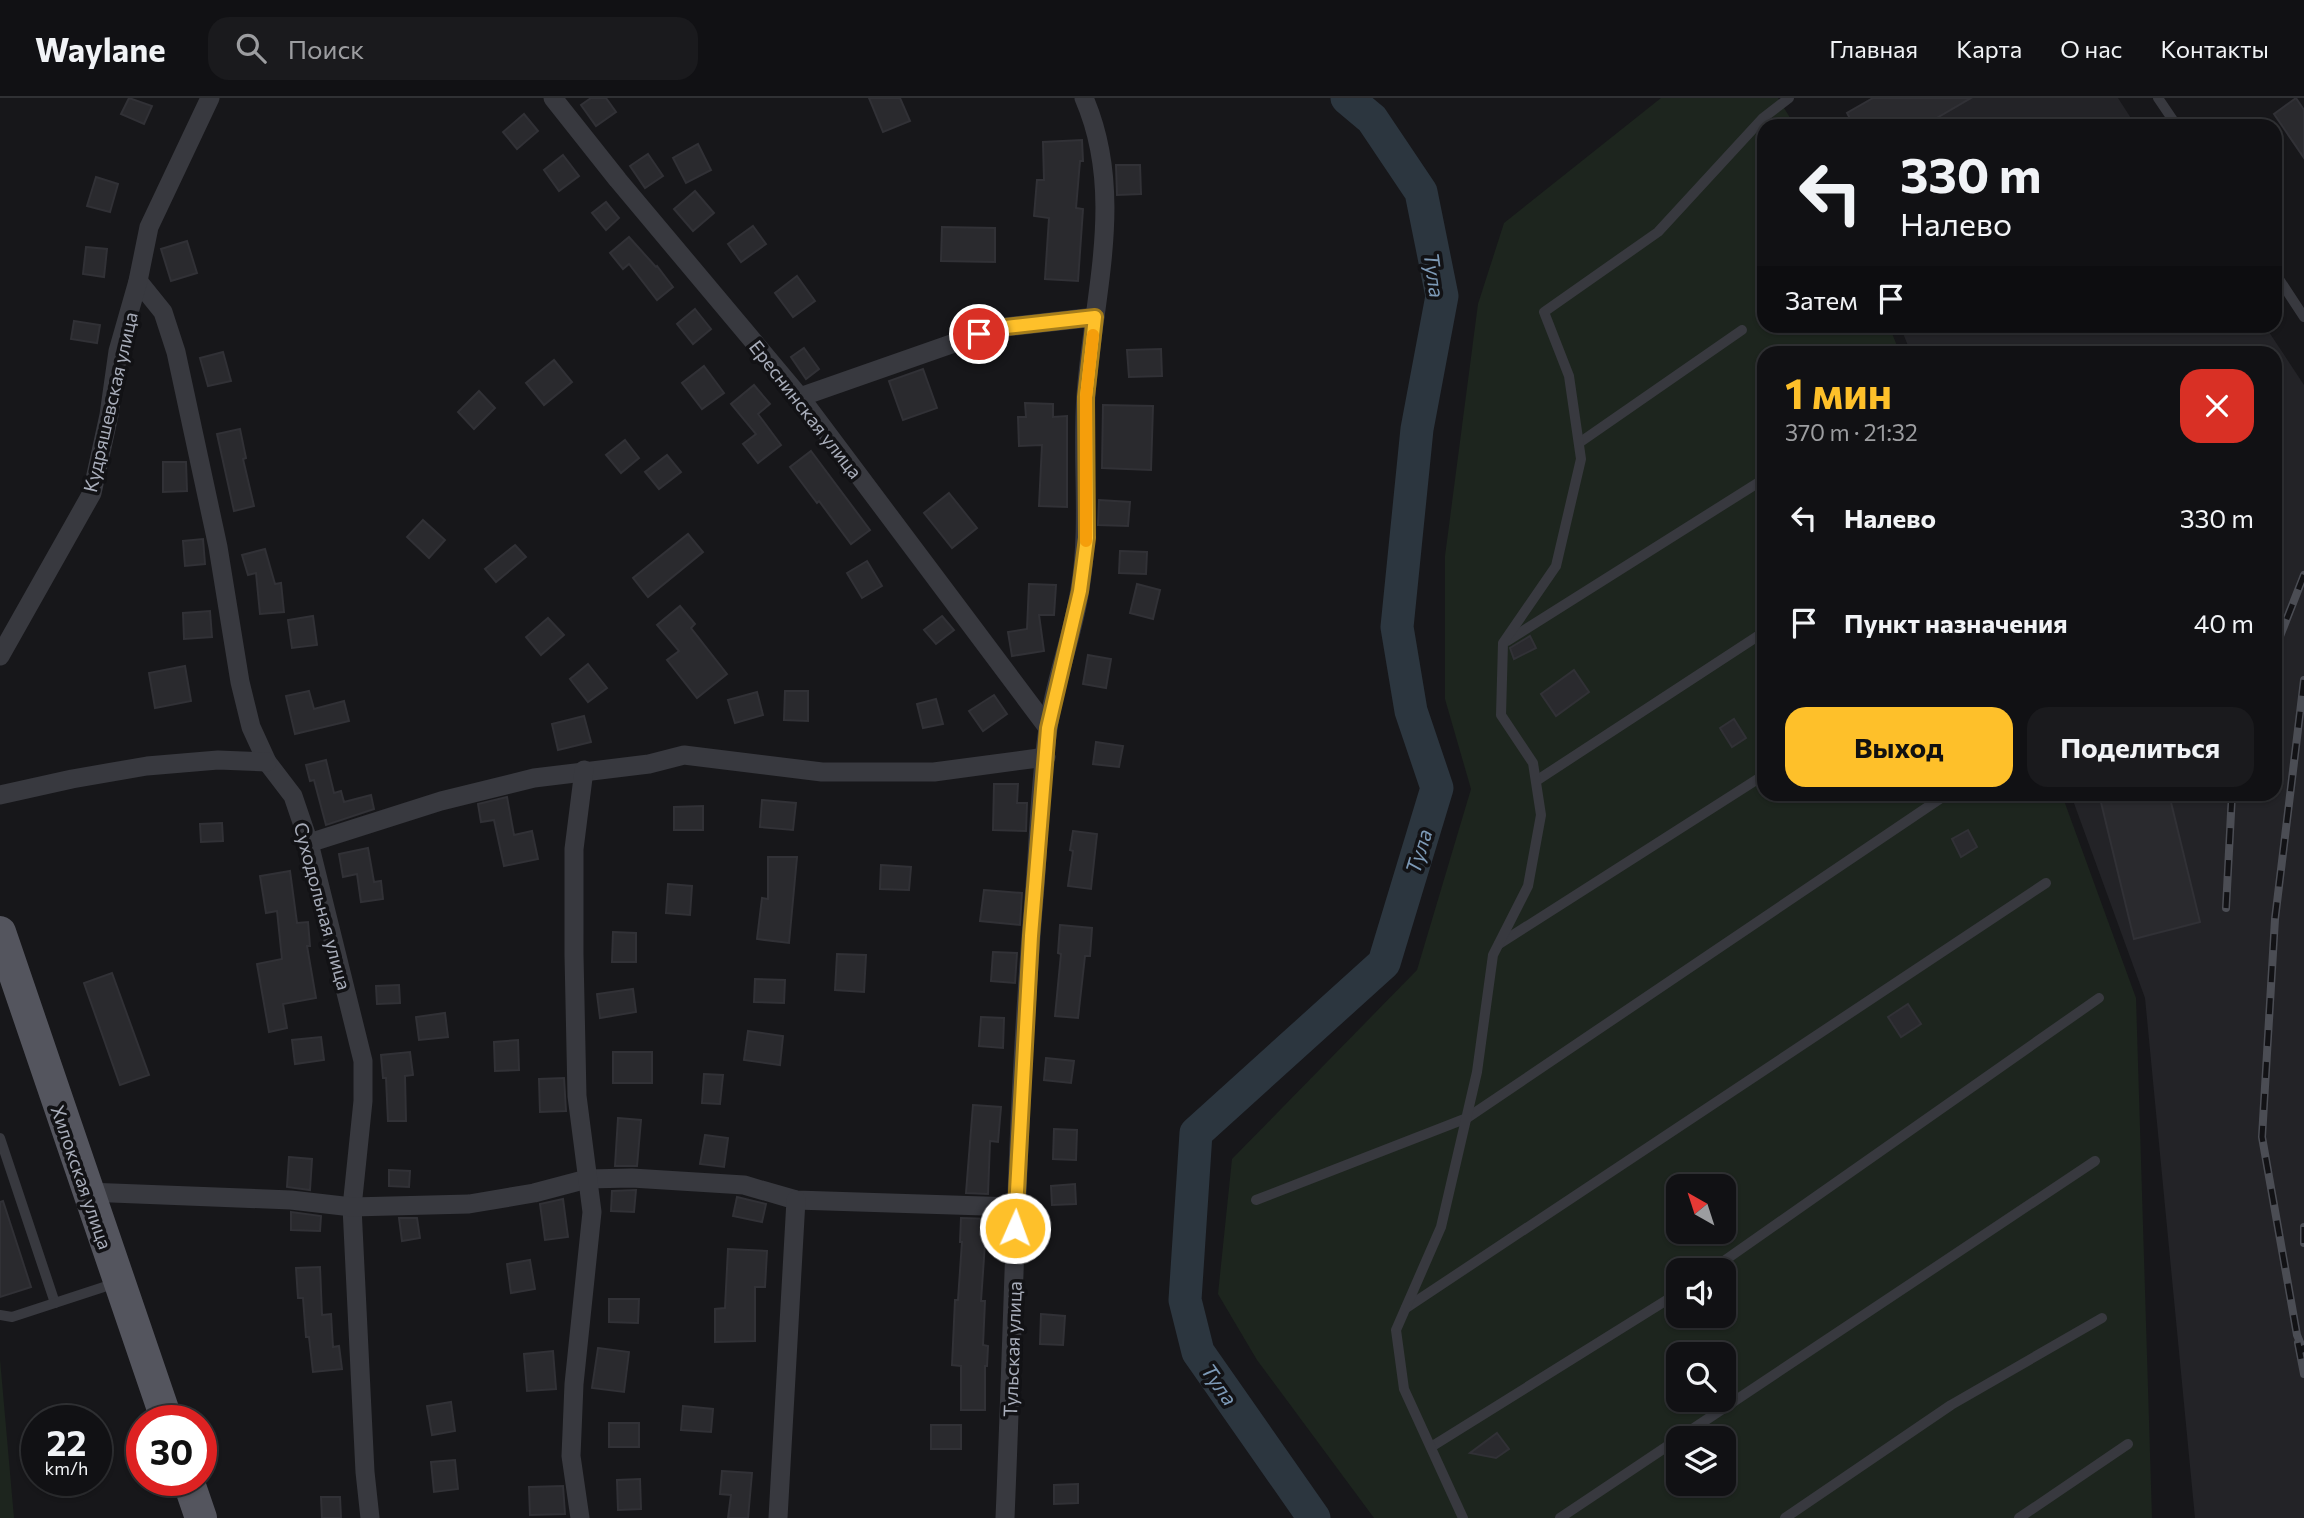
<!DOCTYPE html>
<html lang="ru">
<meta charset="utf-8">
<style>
:root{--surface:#111114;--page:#1a1a1d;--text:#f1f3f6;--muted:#9c9da0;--line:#303134;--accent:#fec02a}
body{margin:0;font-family:Commissioner,sans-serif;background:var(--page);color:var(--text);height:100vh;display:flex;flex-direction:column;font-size:26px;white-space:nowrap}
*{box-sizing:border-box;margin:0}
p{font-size:23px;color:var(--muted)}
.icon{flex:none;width:38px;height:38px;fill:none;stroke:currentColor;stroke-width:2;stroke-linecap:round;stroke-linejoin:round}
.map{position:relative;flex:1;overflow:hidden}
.panel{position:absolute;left:1757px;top:248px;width:525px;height:455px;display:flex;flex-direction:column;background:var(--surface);border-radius:21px;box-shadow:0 2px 5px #0004,0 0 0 2px var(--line)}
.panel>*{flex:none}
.hud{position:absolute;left:1757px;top:21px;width:525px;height:214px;border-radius:21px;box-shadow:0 2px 5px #0004,0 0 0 2px var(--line);background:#111114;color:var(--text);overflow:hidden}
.needle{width:46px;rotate:321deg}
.controls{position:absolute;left:1666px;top:1076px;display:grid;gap:14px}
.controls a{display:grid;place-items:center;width:70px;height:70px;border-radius:14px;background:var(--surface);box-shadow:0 2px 5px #0004,0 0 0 2px var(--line);font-size:35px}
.speed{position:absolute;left:21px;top:1307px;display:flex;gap:14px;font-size:35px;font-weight:700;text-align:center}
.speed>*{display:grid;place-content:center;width:91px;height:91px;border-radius:50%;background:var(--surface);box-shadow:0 2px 5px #0004,0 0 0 2px var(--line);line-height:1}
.speed small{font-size:18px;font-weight:400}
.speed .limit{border:10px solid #d22;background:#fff;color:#111}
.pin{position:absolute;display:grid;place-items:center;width:60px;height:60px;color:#fff;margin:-30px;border:4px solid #fff;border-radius:50%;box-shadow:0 2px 7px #0007}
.me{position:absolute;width:77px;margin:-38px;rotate:2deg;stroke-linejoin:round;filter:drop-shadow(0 0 5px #0008)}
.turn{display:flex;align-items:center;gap:24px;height:147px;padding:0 28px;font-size:32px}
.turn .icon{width:91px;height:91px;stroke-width:2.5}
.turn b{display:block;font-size:49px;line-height:60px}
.then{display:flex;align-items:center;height:66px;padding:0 28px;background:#0003;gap:14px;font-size:26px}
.round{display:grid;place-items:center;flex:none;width:74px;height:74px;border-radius:21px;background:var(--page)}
.overview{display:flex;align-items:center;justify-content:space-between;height:119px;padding:0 28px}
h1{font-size:42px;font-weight:700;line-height:52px;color:var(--accent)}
.button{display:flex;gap:14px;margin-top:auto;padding:14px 28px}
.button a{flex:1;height:80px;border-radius:21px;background:var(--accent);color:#111;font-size:28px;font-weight:700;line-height:80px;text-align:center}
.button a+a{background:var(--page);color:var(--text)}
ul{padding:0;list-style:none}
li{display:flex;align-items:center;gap:21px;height:105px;padding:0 28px}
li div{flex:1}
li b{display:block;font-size:26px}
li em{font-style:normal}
header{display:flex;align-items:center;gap:42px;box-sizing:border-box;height:98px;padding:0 35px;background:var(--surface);border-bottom:2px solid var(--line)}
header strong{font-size:33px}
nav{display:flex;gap:38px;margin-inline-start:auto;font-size:24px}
.search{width:490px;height:63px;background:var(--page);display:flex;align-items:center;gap:18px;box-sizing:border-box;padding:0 24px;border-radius:21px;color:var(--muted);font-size:26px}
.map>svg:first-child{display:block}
.built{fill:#232327}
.green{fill:#1d251e;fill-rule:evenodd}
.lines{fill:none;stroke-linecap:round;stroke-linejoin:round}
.river{stroke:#2c363f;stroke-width:33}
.building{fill:#2a2a2e;stroke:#313136;stroke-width:2}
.lane{stroke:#38393f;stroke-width:10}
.street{stroke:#38393f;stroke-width:19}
.primary{stroke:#54555e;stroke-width:32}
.rail-casing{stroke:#4b4d54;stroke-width:8}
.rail{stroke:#121215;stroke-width:5;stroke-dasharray:16;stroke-linecap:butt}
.route-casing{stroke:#a57d1b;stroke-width:18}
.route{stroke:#fec02a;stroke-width:12}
.slow{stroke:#f59e0b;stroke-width:12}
.labels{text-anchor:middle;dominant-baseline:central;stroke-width:7;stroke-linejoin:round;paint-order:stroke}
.street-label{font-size:19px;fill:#a8adba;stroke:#121215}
.water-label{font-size:21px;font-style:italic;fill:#7d9ab7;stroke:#121215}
</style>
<header>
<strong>Waylane</strong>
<div class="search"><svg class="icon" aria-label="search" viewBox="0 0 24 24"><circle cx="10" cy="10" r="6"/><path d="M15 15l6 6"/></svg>Поиск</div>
<nav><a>Главная</a><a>Карта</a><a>О нас</a><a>Контакты</a></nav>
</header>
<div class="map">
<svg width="2304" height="1420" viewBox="0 0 2304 1420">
<rect width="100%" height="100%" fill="#17171a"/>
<g class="built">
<path d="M1943 0H2118L2136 28H1898Z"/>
<path d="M1900 228H2265L2304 287V1420H2195L2145 900 2071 697 2275 696V256L1911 255Z"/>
</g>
<g class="green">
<path d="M1661 0H1778L1795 28H1764V228H1889L1900 255 1764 256V696L2062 697 2136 900 2152 1420H1374L1257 1262 1218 1196 1232 1061 1417 872 1471 691 1445 601V458L1478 206 1504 125ZM1678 1088H1724V1134H1678ZM1678 1172H1724V1218H1678ZM1678 1256H1724V1302H1678ZM1678 1340H1724V1386H1678Z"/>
<path d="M0 1261 14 1420H0Z"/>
</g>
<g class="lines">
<path class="river" d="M1314 1420 1198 1254 1185 1202 1196 1035 1384 865 1437 690 1411 613 1397 529 1417 331 1442 198 1421 94 1372 21 1347 0"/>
</g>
<g class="building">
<path d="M129 0 152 8 144 26 121 16Z"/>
<path d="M591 0H606L616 14 596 28 581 7Z"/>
<path d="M869 0H900L910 23 883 34Z"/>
<path d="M1873 0H1971L1923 28H1854L1847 15Z"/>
<path d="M2296 0 2304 12V60L2274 16Z"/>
<path d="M524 16 538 33 517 51 503 34Z"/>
<path d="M1082 42 1083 63H1080L1076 110 1083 111 1078 183 1045 181 1049 120 1034 118 1037 82H1044L1043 44Z"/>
<path d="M698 46 711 72 686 85 673 60Z"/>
<path d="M648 56 663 78 645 90 630 68Z"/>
<path d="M563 57 579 78 559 93 544 72Z"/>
<path d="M1116 67H1140L1141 96 1117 97Z"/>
<path d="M96 79 118 86 110 114 87 108Z"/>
<path d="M695 93 714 115 693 133 674 111Z"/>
<path d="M606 104 619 120 606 132 592 115Z"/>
<path d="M753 128 766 146 741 164 728 146Z"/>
<path d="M942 129 995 130V164L941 163Z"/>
<path d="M629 139 656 169 657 168 673 189 657 202 629 166 623 171 610 155Z"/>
<path d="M187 143 197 175 171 183 161 151Z"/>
<path d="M86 149 107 151 104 179 83 176Z"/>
<path d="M797 178 815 203 793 219 775 195Z"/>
<path d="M695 211 711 231 693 246 677 226Z"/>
<path d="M74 223 100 227 97 245 71 241Z"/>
<path d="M804 250 819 271 806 281 791 259Z"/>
<path d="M1161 251 1162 278 1129 279 1127 252Z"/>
<path d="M223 254 231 283 208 288 200 260Z"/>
<path d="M554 262 572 284 544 307 526 285Z"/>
<path d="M704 268 724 295 702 311 682 285Z"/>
<path d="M923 271 937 310 903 322 889 283Z"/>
<path d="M754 287 770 306 758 316 781 347 758 365 743 346 756 336 731 306Z"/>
<path d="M479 293 495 310 474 331 458 314Z"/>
<path d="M1025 305 1053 306V319L1067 318V409L1039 408 1042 347 1019 348 1018 319H1026Z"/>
<path d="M1103 307 1153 308 1151 372 1102 370Z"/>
<path d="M240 331 246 360 243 361 254 408 234 413 217 336Z"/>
<path d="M625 342 639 360 621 375 606 357Z"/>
<path d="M811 353 870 432 851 446 819 403 817 405 790 369Z"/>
<path d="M667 357 681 374 659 391 645 374Z"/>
<path d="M163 364H186L187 393 163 394Z"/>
<path d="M949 395 977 430 952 450 924 415Z"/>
<path d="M1099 402 1130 404 1128 428 1098 427Z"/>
<path d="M423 422 445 442 429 460 407 439Z"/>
<path d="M688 436 703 454 648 499 633 480Z"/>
<path d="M203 441 205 466 185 468 183 443Z"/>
<path d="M515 447 526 459 496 484 485 471Z"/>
<path d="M265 451 275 486 281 485 284 514 260 516 256 475 248 477 242 457Z"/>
<path d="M1120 453 1147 454 1146 476 1119 475Z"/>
<path d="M867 463 882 488 862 500 847 475Z"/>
<path d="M1029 486 1056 487 1054 517H1039L1044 553 1012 558 1008 534 1027 531Z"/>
<path d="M1137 486 1160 492 1153 521 1130 515Z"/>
<path d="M680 508 695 526 691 530 727 576 697 600 667 562 679 553 657 527Z"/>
<path d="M210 513 212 539 184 541 183 515Z"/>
<path d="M313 518 317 547 292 550 288 522Z"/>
<path d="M942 518 954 532 936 546 924 532Z"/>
<path d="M548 520 564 537 541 557 526 539Z"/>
<path d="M1530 538 1536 550 1514 561 1510 550Z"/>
<path d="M1088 557 1111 561 1106 590 1083 586Z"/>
<path d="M588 566 607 590 588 604 570 581Z"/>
<path d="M185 568 191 603 155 610 149 575Z"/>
<path d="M1574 572 1589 594 1556 618 1541 596Z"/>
<path d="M309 593 314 611 344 603 349 623 295 636 286 598Z"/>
<path d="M785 593H808V623L784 622Z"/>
<path d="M757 594 763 617 735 625 728 602Z"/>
<path d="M994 597 1007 616 983 633 969 613Z"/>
<path d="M936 601 943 626 923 630 917 606Z"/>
<path d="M584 618 591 644 558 652 552 626Z"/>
<path d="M1734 621 1746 640 1732 649 1720 630Z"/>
<path d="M1096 644 1123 648 1119 669 1093 666Z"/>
<path d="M326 662 334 695 341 693 344 704 371 697 374 711 326 727 314 682 310 683 306 667Z"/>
<path d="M994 686H1018L1017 705H1027L1026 733 993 732Z"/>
<path d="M2099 696H2169L2200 824 2134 841Z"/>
<path d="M507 699 514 737 532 733 538 761 504 768 494 722 481 724 478 706Z"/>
<path d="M762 702 796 705 793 732 760 729Z"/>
<path d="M703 708V732H674V709Z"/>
<path d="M222 725 223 743 201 744 200 726Z"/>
<path d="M1968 732 1977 749 1961 759 1952 741Z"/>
<path d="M1073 733 1097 736 1091 791 1068 788 1073 753 1070 752Z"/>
<path d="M368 750 374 784 381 783 383 801 361 804 357 776 343 779 339 756Z"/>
<path d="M768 759H797L789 845 757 841 762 800 768 801Z"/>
<path d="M881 767 911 769 909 792 880 791Z"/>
<path d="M290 773 297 825 308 824 310 848H307L316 900 283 906 287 930 269 934 257 866 282 861 277 813 266 815 260 778Z"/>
<path d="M668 786 692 788 690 817 666 815Z"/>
<path d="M984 792 1022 795 1020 827 980 823Z"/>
<path d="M1060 827 1092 830 1090 858H1085L1078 920 1055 918 1061 856 1058 855Z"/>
<path d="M613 834 636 835V864H612Z"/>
<path d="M993 854 1017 855 1015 885 991 883Z"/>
<path d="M837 856 866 857 864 894 835 892Z"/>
<path d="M112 875 149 977 120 987 84 885Z"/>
<path d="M755 881 785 882 784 905 754 904Z"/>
<path d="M399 887 400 905 377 906 376 888Z"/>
<path d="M633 891 636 914 600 920 597 896Z"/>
<path d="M1908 906 1921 926 1901 939 1888 919Z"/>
<path d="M445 915 448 939 419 942 416 919Z"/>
<path d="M981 919 1004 920 1003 950 979 948Z"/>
<path d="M748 933 783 938 780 967 744 962Z"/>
<path d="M321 939 324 962 295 966 292 942Z"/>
<path d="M518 942 519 972 495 973 494 944Z"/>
<path d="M410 954 413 977 405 978 406 1023H388L386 980H383L381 957Z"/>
<rect x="613" y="954" width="39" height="31"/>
<path d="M1046 960 1074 963 1071 985 1044 982Z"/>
<path d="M704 976 723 977 720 1006 702 1005Z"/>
<path d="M564 980 566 1013 540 1014 539 981Z"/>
<path d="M973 1007 1001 1009 998 1044 990 1043 988 1096 966 1095Z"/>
<path d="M618 1020 641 1022 637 1068H615Z"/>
<path d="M1054 1031 1077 1032 1076 1062 1053 1061Z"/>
<path d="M705 1037 728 1040 724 1069 700 1066Z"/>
<path d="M289 1059 312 1061 310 1092 287 1089Z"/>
<path d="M389 1072 410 1073 409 1089 389 1088Z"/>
<path d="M1075 1086 1076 1106 1052 1107 1051 1088Z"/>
<path d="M636 1092 634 1114 611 1113 612 1093Z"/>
<path d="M737 1099 766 1106 762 1124 733 1118Z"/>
<path d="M563 1101 568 1139 545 1142 540 1106Z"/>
<path d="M3 1103 31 1189 0 1199V1104Z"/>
<path d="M291 1114 321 1118 320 1133 291 1132Z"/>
<path d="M399 1120H417L420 1140 402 1143Z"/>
<path d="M961 1120 990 1121 989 1145H985L981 1203H985L983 1247 988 1248 987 1268H985V1312H961V1268L952 1267 955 1202H958L962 1144H960Z"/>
<path d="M728 1151 767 1153 765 1189H755V1243L715 1244V1211L725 1210Z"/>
<path d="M530 1162 535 1191 511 1195 507 1166Z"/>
<path d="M320 1169 322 1217 331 1216 333 1249 339 1248 342 1271 313 1274 309 1239H306L303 1200H298L296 1170Z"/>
<path d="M609 1201H639L638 1225 609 1224Z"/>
<path d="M1041 1216 1065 1218 1063 1247 1040 1246Z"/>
<path d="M598 1250 629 1254 624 1294 592 1290Z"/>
<path d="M553 1253 556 1291 527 1293 524 1256Z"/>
<path d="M451 1304 455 1333 432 1337 427 1308Z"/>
<path d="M683 1308 713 1311 711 1334 681 1332Z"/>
<rect x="609" y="1325" width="30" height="24"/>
<rect x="931" y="1327" width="30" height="24"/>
<path d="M1497 1335 1509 1351 1496 1360 1470 1355Z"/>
<path d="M455 1362 458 1391 434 1394 431 1364Z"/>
<path d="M722 1373 752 1375 748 1420H728L731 1397 720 1396Z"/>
<path d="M640 1381 641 1411 618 1412 617 1382Z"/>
<path d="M1078 1386V1405L1054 1406V1387Z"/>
<path d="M563 1388 565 1416 530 1417 529 1389Z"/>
<path d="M321 1399H340L341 1420H322Z"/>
</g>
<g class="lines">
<g class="lane">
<path d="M2158 0 2177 28"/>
<path d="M2275 175 2304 219"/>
<path d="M1579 345 1742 232"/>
<path d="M1507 543 1764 381"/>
<path d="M1536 683 1764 534"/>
<path d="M1499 846 1764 677"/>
<path d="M0 1040 55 1205"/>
<path d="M1256 1102 1467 1020 1947 696"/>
<path d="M1711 1172 2099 900"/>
<path d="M1406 1210 2046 785"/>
<path d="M0 1217 12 1219 116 1185"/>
<path d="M1679 1340 2095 1063"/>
<path d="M1431 1349 1678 1195"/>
<path d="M1463 1420 1404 1291 1396 1232 1441 1129 1477 974 1493 857 1528 788 1541 717 1533 665 1501 617 1503 545 1556 468 1581 361 1569 278 1544 214 1658 134 1763 20 1789 0"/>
<path d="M1560 1420 1678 1341"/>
<path d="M1785 1420 1951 1307 2102 1220"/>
<path d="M2019 1420 2128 1346"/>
</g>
<g class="street">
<path d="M553 0 618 82 800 299 1048 630"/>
<path d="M138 183 163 214 176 254 218 449 240 584 251 629 267 664 293 698 309 745 363 963V1003L352 1109 365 1374 370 1420"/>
<path d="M800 299 997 230 1095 219"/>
<path d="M0 558 92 395 109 317 118 253 138 183 149 129 210 0"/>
<path d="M0 697 72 681 147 668 218 662 267 664"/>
<path d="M309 745 441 703 534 680 649 666 684 657 822 674H934L1046 659"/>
<path d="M87 1094 291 1102 352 1109 469 1106 534 1095 587 1081 632 1080 744 1087 796 1102 1015 1109"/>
<path d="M580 1420 571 1358 574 1286 592 1114 577 998 574 857V751L584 672"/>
<path d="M778 1420 796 1102"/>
<path d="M1005 1420C1014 1209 1017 999 1035 788 1039 737 1040 682 1048 631 1054 584 1073 538 1080 491 1091 427 1081 362 1086 297 1093 197 1126 97 1084 0"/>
</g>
<g class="primary">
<path d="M0 834 167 1323"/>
<path d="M188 1382 201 1420"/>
</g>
<defs>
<g id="rail">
<path d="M2275 551 2304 477"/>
<path d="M2304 582 2275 821 2262 1039 2297 1237 2304 1254"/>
<path d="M2226 810 2232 696"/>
<path d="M2304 1129V1145"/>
<path d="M2298 1245 2304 1276"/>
</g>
</defs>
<use href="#rail" class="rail-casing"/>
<use href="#rail" class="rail"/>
</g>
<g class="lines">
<defs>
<path id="route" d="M979 236 997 230 1095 219 1086 299 1087 440 1080 493 1048 630 1031 838 1015 1130"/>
</defs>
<use href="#route" class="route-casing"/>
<use href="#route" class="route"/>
<path class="slow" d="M1086 443V299L1093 237"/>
</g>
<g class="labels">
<g class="street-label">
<text transform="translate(110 304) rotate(-77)">Кудряшевская улица</text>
<text transform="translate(806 311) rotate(52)">Ереснинская улица</text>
<text transform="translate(323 808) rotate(75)">Суходольная улица</text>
<text transform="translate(82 1079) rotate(71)">Хилокская улица</text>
<text transform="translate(1012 1251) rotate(-88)">Тульская улица</text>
</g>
<g class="water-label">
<text transform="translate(1435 177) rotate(82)">Тула</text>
<text transform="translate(1418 753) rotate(-73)">Тула</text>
<text transform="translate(1220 1286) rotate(55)">Тула</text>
</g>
</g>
</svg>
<div class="controls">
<a><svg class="needle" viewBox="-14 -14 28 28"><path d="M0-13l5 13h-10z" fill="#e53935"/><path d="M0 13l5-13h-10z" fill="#9c9da0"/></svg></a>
<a><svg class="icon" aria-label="sound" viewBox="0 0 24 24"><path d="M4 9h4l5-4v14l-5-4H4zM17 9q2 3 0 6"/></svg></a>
<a><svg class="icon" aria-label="search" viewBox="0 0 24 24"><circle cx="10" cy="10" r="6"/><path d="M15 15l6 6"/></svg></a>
<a><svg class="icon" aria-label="layers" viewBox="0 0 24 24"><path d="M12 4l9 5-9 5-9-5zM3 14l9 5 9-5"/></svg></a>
</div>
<div class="speed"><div>22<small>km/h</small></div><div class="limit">30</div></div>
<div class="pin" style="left:979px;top:236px;background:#d93025"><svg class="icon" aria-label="arrive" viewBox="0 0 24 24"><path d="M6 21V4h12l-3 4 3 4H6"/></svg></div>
<svg class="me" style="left:1015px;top:1130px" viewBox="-20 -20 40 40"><circle r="17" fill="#fec02a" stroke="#fff" stroke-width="3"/><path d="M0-11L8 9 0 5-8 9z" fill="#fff"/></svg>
<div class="hud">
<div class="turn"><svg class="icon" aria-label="left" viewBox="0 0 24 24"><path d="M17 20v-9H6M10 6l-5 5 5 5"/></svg><div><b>330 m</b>Налево</div></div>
<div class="then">Затем<svg class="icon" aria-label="arrive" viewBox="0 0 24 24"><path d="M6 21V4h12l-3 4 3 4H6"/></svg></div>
</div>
<section class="panel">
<div class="overview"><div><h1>1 мин</h1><p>370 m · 21:32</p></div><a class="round" style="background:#d93025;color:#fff"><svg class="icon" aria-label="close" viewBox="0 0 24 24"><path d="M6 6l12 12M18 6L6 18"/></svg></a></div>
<ul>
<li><svg class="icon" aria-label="left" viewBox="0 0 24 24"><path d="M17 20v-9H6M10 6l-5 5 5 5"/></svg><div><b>Налево</b></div><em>330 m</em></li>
<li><svg class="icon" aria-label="arrive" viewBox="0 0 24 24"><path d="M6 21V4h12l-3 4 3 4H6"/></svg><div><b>Пункт назначения</b></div><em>40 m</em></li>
</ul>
<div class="button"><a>Выход</a><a>Поделиться</a></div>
</section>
</div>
